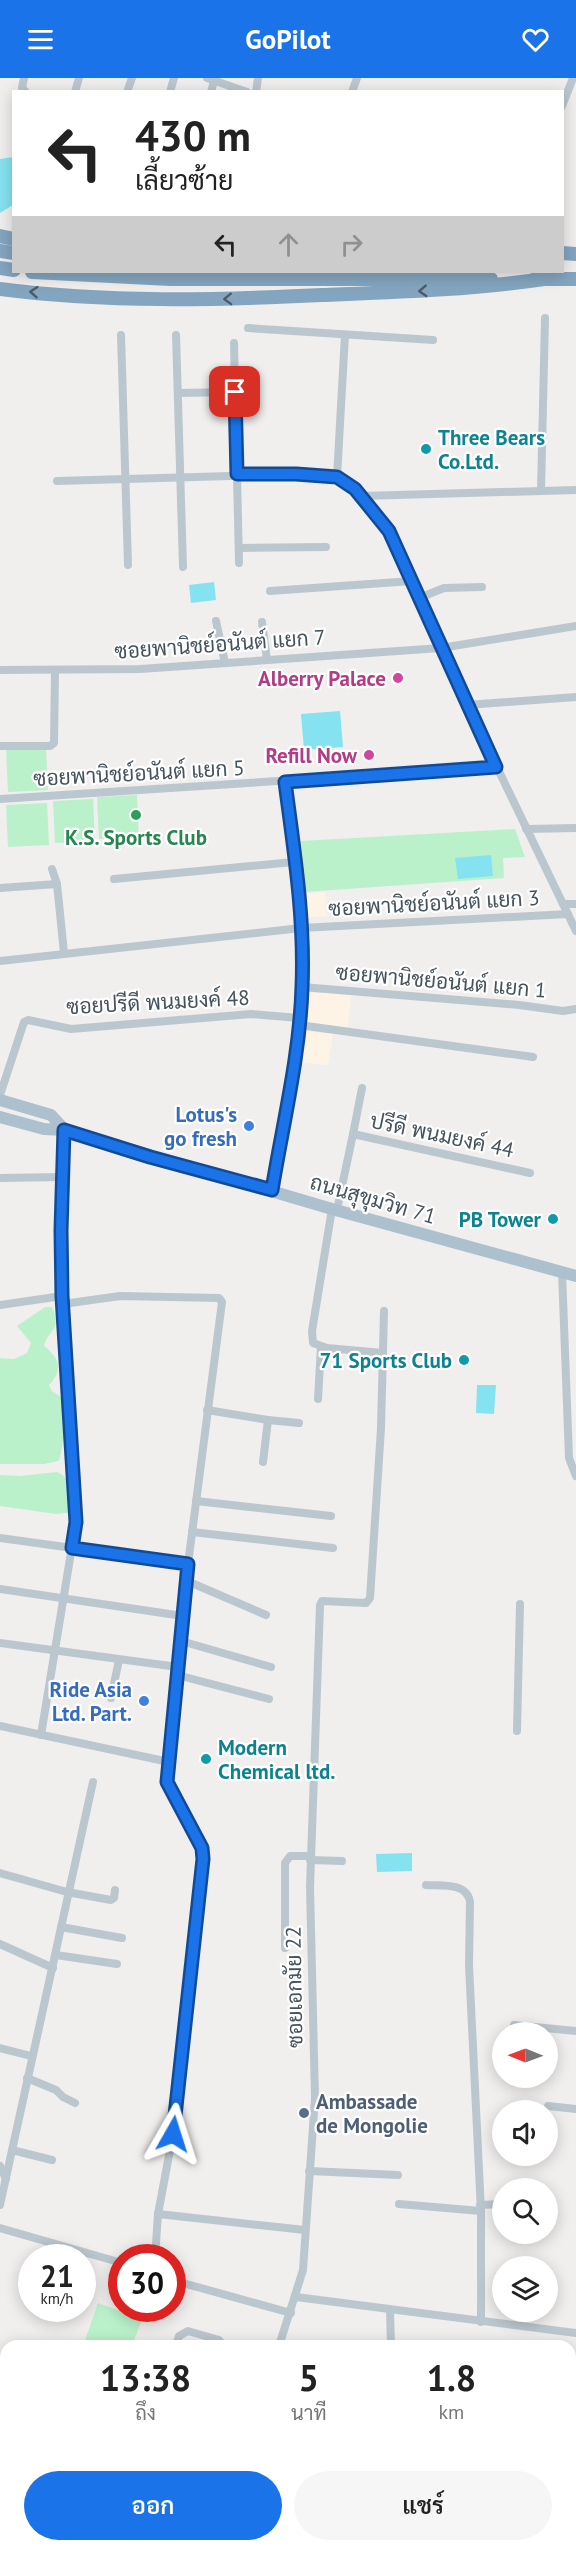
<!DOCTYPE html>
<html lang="th">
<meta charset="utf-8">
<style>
:root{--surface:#fff;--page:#f6f6f6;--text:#222;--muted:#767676;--accent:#1a73e8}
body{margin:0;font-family:"PT Sans",Sarabun,sans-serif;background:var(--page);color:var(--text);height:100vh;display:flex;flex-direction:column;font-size:22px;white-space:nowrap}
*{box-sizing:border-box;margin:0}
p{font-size:20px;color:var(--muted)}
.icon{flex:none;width:33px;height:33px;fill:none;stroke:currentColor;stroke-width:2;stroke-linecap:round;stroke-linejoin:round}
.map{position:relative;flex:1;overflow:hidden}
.details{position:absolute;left:0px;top:2262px;width:576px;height:212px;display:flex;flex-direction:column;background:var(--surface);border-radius:18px 18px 0 0;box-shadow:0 3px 15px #0003}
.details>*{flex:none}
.banner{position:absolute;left:12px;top:12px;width:552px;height:183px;border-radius:0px;box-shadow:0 3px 15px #0003;background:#fff;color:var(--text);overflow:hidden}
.needle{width:39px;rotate:271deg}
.buttons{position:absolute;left:492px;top:1944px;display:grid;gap:12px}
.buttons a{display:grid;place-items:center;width:66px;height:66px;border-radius:50%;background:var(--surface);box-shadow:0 3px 15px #0003;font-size:30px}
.speed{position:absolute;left:18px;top:2166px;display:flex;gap:12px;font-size:30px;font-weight:700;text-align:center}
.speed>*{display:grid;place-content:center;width:78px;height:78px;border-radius:50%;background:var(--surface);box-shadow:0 3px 15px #0003;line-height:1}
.speed small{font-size:15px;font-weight:400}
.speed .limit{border:9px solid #d22;background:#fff;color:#111}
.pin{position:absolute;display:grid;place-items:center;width:51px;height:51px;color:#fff;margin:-26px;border-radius:12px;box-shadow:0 3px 9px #0006}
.me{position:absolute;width:66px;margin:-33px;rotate:6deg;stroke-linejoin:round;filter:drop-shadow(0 0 4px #0008)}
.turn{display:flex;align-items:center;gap:21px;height:126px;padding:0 24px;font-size:27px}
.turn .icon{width:78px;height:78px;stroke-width:2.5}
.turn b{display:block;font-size:42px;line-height:51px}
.lanes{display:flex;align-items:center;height:57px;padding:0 24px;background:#0003;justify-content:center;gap:30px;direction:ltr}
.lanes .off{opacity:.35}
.eta{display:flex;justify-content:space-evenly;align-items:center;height:102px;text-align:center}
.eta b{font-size:36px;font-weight:600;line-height:42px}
.button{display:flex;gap:12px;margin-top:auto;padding:12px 24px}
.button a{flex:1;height:69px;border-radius:36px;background:var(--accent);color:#fff;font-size:24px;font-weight:600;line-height:69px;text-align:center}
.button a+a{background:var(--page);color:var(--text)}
header{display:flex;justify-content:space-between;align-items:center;height:78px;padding:0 24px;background:var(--accent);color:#fff;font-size:27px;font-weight:600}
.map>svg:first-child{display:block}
.commercial{fill:#fdf4e6}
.green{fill:#baf1cb}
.water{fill:#85e2f0}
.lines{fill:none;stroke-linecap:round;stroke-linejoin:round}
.street{stroke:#bbc7ce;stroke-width:8}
.primary{stroke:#acc0ce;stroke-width:12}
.highway{stroke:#83a5bf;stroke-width:14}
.oneway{stroke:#4b5b66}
.route-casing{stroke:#114b97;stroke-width:15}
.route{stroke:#1a73e8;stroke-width:10}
.culture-dot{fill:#0f9aa8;stroke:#fff;stroke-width:2}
.hotel-dot{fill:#d1479c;stroke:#fff;stroke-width:2}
.leisure-dot{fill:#2e9e5b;stroke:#fff;stroke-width:2}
.shop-dot{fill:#3f7fe0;stroke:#fff;stroke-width:2}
.service-dot{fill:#5c6f8a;stroke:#fff;stroke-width:2}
.labels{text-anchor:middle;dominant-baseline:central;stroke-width:4.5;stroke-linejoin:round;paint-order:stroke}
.culture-label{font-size:21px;font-weight:bold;fill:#0d838f;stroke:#fff;text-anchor:start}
.street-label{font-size:21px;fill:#45535c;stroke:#fff}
.hotel-label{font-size:21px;font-weight:bold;fill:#b23c85;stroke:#fff;text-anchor:end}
.leisure-label{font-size:21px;font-weight:bold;fill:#27864d;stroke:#fff}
.shop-label{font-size:21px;font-weight:bold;fill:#366cbe;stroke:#fff;text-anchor:end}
.service-label{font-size:21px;font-weight:bold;fill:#4e5e75;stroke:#fff;text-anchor:start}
</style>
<header><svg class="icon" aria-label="menu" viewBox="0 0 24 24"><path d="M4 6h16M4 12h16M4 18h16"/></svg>GoPilot<svg class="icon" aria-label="heart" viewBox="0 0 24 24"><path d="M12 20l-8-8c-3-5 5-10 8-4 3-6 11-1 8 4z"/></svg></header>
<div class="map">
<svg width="576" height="2473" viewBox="0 0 576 2473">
<rect width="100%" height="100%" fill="#f1eeee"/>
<g class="commercial">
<path d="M325 814 327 838 304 840 303 816Z"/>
<path d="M307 914 351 917 348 950 303 945Z"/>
<path d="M302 953 333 956 328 987 298 984Z"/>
</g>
<g class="green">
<path d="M46 670 48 712 8 714 6 672Z"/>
<path d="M137 717 139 760 99 761 97 719Z"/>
<path d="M93 721 95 763 55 765 53 723Z"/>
<path d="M47 725 49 767 8 769 6 727Z"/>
<path d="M515 751 525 779 503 780 504 800 304 814 301 763Z"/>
<path d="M45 1229H52C62 1254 49 1250 44 1268 59 1279 64 1292 49 1307L52 1313 61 1319 62 1322 65 1351 60 1380 58 1383 44 1386H0V1280L14 1281 27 1275 31 1265 17 1248Z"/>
<path d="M57 1394C72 1399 72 1421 74 1434L56 1436 0 1428V1397L20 1398Z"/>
<path d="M98 2225 142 2241 132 2268H83Z"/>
</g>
<g class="water">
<path d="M13 79V127L0 135V81Z"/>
<path d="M214 504 216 522 191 525 189 507Z"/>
<path d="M340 633 343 669 304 672 301 636Z"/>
<path d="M491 777 493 798 458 801 455 780Z"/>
<path d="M477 1307H496L494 1336 476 1335Z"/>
<path d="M412 1775V1793L377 1794 376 1776Z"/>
</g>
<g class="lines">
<g class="street">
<path d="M24 0 22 10 26 14"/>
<path d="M207 0 247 14"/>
<path d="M75 14 79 0"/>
<path d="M127 14 132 0"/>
<path d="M170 14 174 0"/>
<path d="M211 14 214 3"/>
<path d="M256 14 258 0"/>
<path d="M352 14 357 0"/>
<path d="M562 28 573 0"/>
<path d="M248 250 433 262"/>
<path d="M121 257 128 487"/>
<path d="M176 257 183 489"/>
<path d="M234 265 239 485"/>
<path d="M178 315 235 314"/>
<path d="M337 399 345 257"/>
<path d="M57 403 296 396 337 399 355 411 389 453 467 627 576 853"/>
<path d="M541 413 545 240"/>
<path d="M362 418 576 412"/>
<path d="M239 470 326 469"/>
<path d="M270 513 412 503"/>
<path d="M419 520 444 510 482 509"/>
<path d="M216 543 225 585"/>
<path d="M262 544 267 582"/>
<path d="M0 592 140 591 441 570 576 548"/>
<path d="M467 627 576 619"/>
<path d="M0 668H50L54 665 55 593"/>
<path d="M0 721 496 689"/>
<path d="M526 751 576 750"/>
<path d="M52 791 57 806 64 875"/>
<path d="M114 801 294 784"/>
<path d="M0 810 57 806"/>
<path d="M563 826H576"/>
<path d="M0 883 301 850 568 836"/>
<path d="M302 909 519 927 563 933 576 931"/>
<path d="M299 947 533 979"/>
<path d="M0 1017 24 944 28 942 71 951 251 936 299 940"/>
<path d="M353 1056 362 1010"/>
<path d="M0 1100 62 1099"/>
<path d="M272 1112C283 1045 300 977 302 909 304 841 294 772 285 704"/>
<path d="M332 1131 312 1253 313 1265 327 1270 383 1275"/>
<path d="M337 1132 353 1056 530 1095"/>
<path d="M562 1194 569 1380 576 1398"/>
<path d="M63 1226 120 1218 219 1220 222 1224 188 1486 167 1704 202 1770 203 1791 173 2056 158 2136 155 2180"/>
<path d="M0 1227 62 1218"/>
<path d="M318 1321 321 1269"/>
<path d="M207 1332 268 1342 263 1384"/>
<path d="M268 1342 299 1345"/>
<path d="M196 1423 331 1438"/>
<path d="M192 1454 333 1470"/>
<path d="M0 1460 188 1486"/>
<path d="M187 1503 266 1537"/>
<path d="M0 1511 183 1538"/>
<path d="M181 1563 271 1589"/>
<path d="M0 1565 178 1589"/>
<path d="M177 1597 269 1621"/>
<path d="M111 1620 119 1582"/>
<path d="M0 1648 169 1684"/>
<path d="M517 1653 520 1526"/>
<path d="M41 1657 76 1444 62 1218 61 1152 65 1052"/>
<path d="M310 1782 342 1783"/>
<path d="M0 1795 67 1814 111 1822 114 1820 115 1812"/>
<path d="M426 1807C442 1808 467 1804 470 1824L469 1887 481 2133V2244"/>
<path d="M61 1849 122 1860"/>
<path d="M0 1866 53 1890"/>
<path d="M285 1870V1785L290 1778H310"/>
<path d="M56 1877 117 1886"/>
<path d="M514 1947 576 1953"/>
<path d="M0 1970 31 1978"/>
<path d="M27 2000 56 2012 63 2019 75 2025"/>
<path d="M548 2028 576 2031"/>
<path d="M12 2072 52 2082"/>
<path d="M0 2088 6 2101"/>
<path d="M309 2093 398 2097"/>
<path d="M399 2126 481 2133"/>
<path d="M0 2127 93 1704"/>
<path d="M480 2127 502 2126"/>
<path d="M158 2136 305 2152"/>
<path d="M0 2150 122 2185"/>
<path d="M172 2202 291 2235"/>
<path d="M296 2219 576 2255"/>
<path d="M154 2232 155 2230"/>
<path d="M390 2232 391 2268"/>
<path d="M176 2268 179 2258 188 2253 219 2262 224 2268"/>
<path d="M279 2268 303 2192 315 2020 310 1809 320 1527 322 1523 366 1525 370 1520 381 1350 384 1233"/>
<path d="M570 2340 576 2341"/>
<path d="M570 2419 576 2405"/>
<path d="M35 2473 37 2468"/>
<path d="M101 2473 103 2468"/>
<path d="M149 2473 151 2468"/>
<path d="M205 2473 207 2468"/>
<path d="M360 2473 362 2468"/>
<path d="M482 2473 483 2468"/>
<path d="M548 2473 550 2468"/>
</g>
<g class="primary">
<path d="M0 1022 51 1037 65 1052"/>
<path d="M0 1039 44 1051 65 1052 332 1131 576 1198"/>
<path d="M0 2469 12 2473"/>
</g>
<g class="highway">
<path d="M0 158 14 161"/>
<path d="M0 173 14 175"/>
<path d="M562 175 576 176"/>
<path d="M0 190 14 192"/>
<path d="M32 194 170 201H491"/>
<path d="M535 201H576"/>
<path d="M0 211C107 225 215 222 322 217 397 214 469 212 544 201"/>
</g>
</g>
<defs><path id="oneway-chevron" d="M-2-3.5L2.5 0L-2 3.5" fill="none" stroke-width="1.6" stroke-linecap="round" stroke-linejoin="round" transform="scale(1.5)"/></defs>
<g class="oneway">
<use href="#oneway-chevron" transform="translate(423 213) rotate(177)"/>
<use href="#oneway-chevron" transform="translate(34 214) rotate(-176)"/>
<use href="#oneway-chevron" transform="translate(228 221) rotate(178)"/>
</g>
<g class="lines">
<defs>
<path id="route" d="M173 2056 203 1781 202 1770 167 1704 188 1486 72 1470 76 1444 62 1218 61 1152 64 1052 150 1079 272 1112C283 1045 300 977 302 909 305 841 294 772 285 704L496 689 389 453 355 411 337 399 296 396H237L235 314"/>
</defs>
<use href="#route" class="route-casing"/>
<use href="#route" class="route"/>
</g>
<g class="culture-dot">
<circle cx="426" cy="371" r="6"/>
<circle cx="553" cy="1141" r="6"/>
<circle cx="464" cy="1282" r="6"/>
<circle cx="206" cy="1681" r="6"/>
</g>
<g class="hotel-dot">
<circle cx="398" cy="600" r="6"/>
<circle cx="369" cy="677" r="6"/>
</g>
<circle class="leisure-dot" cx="136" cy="737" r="6"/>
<g class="shop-dot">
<circle cx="249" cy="1048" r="6"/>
<circle cx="144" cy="1623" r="6"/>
</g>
<circle class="service-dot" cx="304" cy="2035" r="6"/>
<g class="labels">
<g class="culture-label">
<text x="438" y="359">Three Bears<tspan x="438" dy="24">Co.Ltd.</tspan></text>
<text x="541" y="1141" text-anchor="end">PB Tower</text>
<text x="452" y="1282" text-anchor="end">71 Sports Club</text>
<text x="218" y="1669">Modern<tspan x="218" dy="24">Chemical ltd.</tspan></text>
</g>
<g class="street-label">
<text transform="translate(220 566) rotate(-4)">ซอยพานิชย์อนันต์ แยก 7</text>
<text transform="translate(139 695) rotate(-3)">ซอยพานิชย์อนันต์ แยก 5</text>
<text transform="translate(434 825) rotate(-3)">ซอยพานิชย์อนันต์ แยก 3</text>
<text transform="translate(441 903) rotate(5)">ซอยพานิชย์อนันต์ แยก 1</text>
<text transform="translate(158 924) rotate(-3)">ซอยปรีดี พนมยงค์ 48</text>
<text transform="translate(442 1057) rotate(12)">ปรีดี พนมยงค์ 44</text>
<text transform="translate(373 1121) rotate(16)">ถนนสุขุมวิท 71</text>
<text transform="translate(294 1909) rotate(-91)">ซอยเอกมัย 22</text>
</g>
<g class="hotel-label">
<text x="386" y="600">Alberry Palace</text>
<text x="357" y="677">Refill Now</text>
</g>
<g class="leisure-label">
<text x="136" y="759">K.S. Sports Club</text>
</g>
<g class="shop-label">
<text x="237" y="1036">Lotus's<tspan x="237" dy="24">go fresh</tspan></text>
<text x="132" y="1611">Ride Asia<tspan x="132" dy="24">Ltd. Part.</tspan></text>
</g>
<g class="service-label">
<text x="316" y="2023">Ambassade<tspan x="316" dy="24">de Mongolie</tspan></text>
</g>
</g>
</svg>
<div class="buttons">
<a><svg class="needle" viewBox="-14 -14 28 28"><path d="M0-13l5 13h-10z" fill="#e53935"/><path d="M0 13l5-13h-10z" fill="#767676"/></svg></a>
<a><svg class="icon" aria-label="sound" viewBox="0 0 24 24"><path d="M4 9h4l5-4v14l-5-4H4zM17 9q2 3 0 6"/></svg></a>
<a><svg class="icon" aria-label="search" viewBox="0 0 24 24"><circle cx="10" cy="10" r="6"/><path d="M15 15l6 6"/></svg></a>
<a><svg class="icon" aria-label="layers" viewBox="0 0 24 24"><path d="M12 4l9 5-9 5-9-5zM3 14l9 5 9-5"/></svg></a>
</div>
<div class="speed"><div>21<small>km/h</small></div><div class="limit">30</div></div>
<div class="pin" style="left:235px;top:314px;background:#d93025"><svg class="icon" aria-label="arrive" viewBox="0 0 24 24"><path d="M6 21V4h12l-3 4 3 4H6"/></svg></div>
<svg class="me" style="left:173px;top:2056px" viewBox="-20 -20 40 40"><path d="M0-17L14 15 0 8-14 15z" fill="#1a73e8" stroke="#fff" stroke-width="4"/></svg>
<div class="banner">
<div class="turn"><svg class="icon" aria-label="left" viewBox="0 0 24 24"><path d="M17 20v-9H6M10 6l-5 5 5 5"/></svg><div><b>430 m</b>เลี้ยวซ้าย</div></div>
<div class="lanes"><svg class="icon" aria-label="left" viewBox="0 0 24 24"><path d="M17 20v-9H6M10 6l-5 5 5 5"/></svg><svg class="icon off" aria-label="ahead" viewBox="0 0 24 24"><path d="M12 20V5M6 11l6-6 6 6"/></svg><svg class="icon off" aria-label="right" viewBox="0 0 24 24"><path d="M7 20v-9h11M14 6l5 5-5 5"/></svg></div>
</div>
<section class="details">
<div class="eta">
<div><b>13:38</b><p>ถึง</p></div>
<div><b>5</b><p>นาที</p></div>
<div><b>1.8</b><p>km</p></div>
</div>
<div class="button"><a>ออก</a><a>แชร์</a></div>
</section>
</div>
